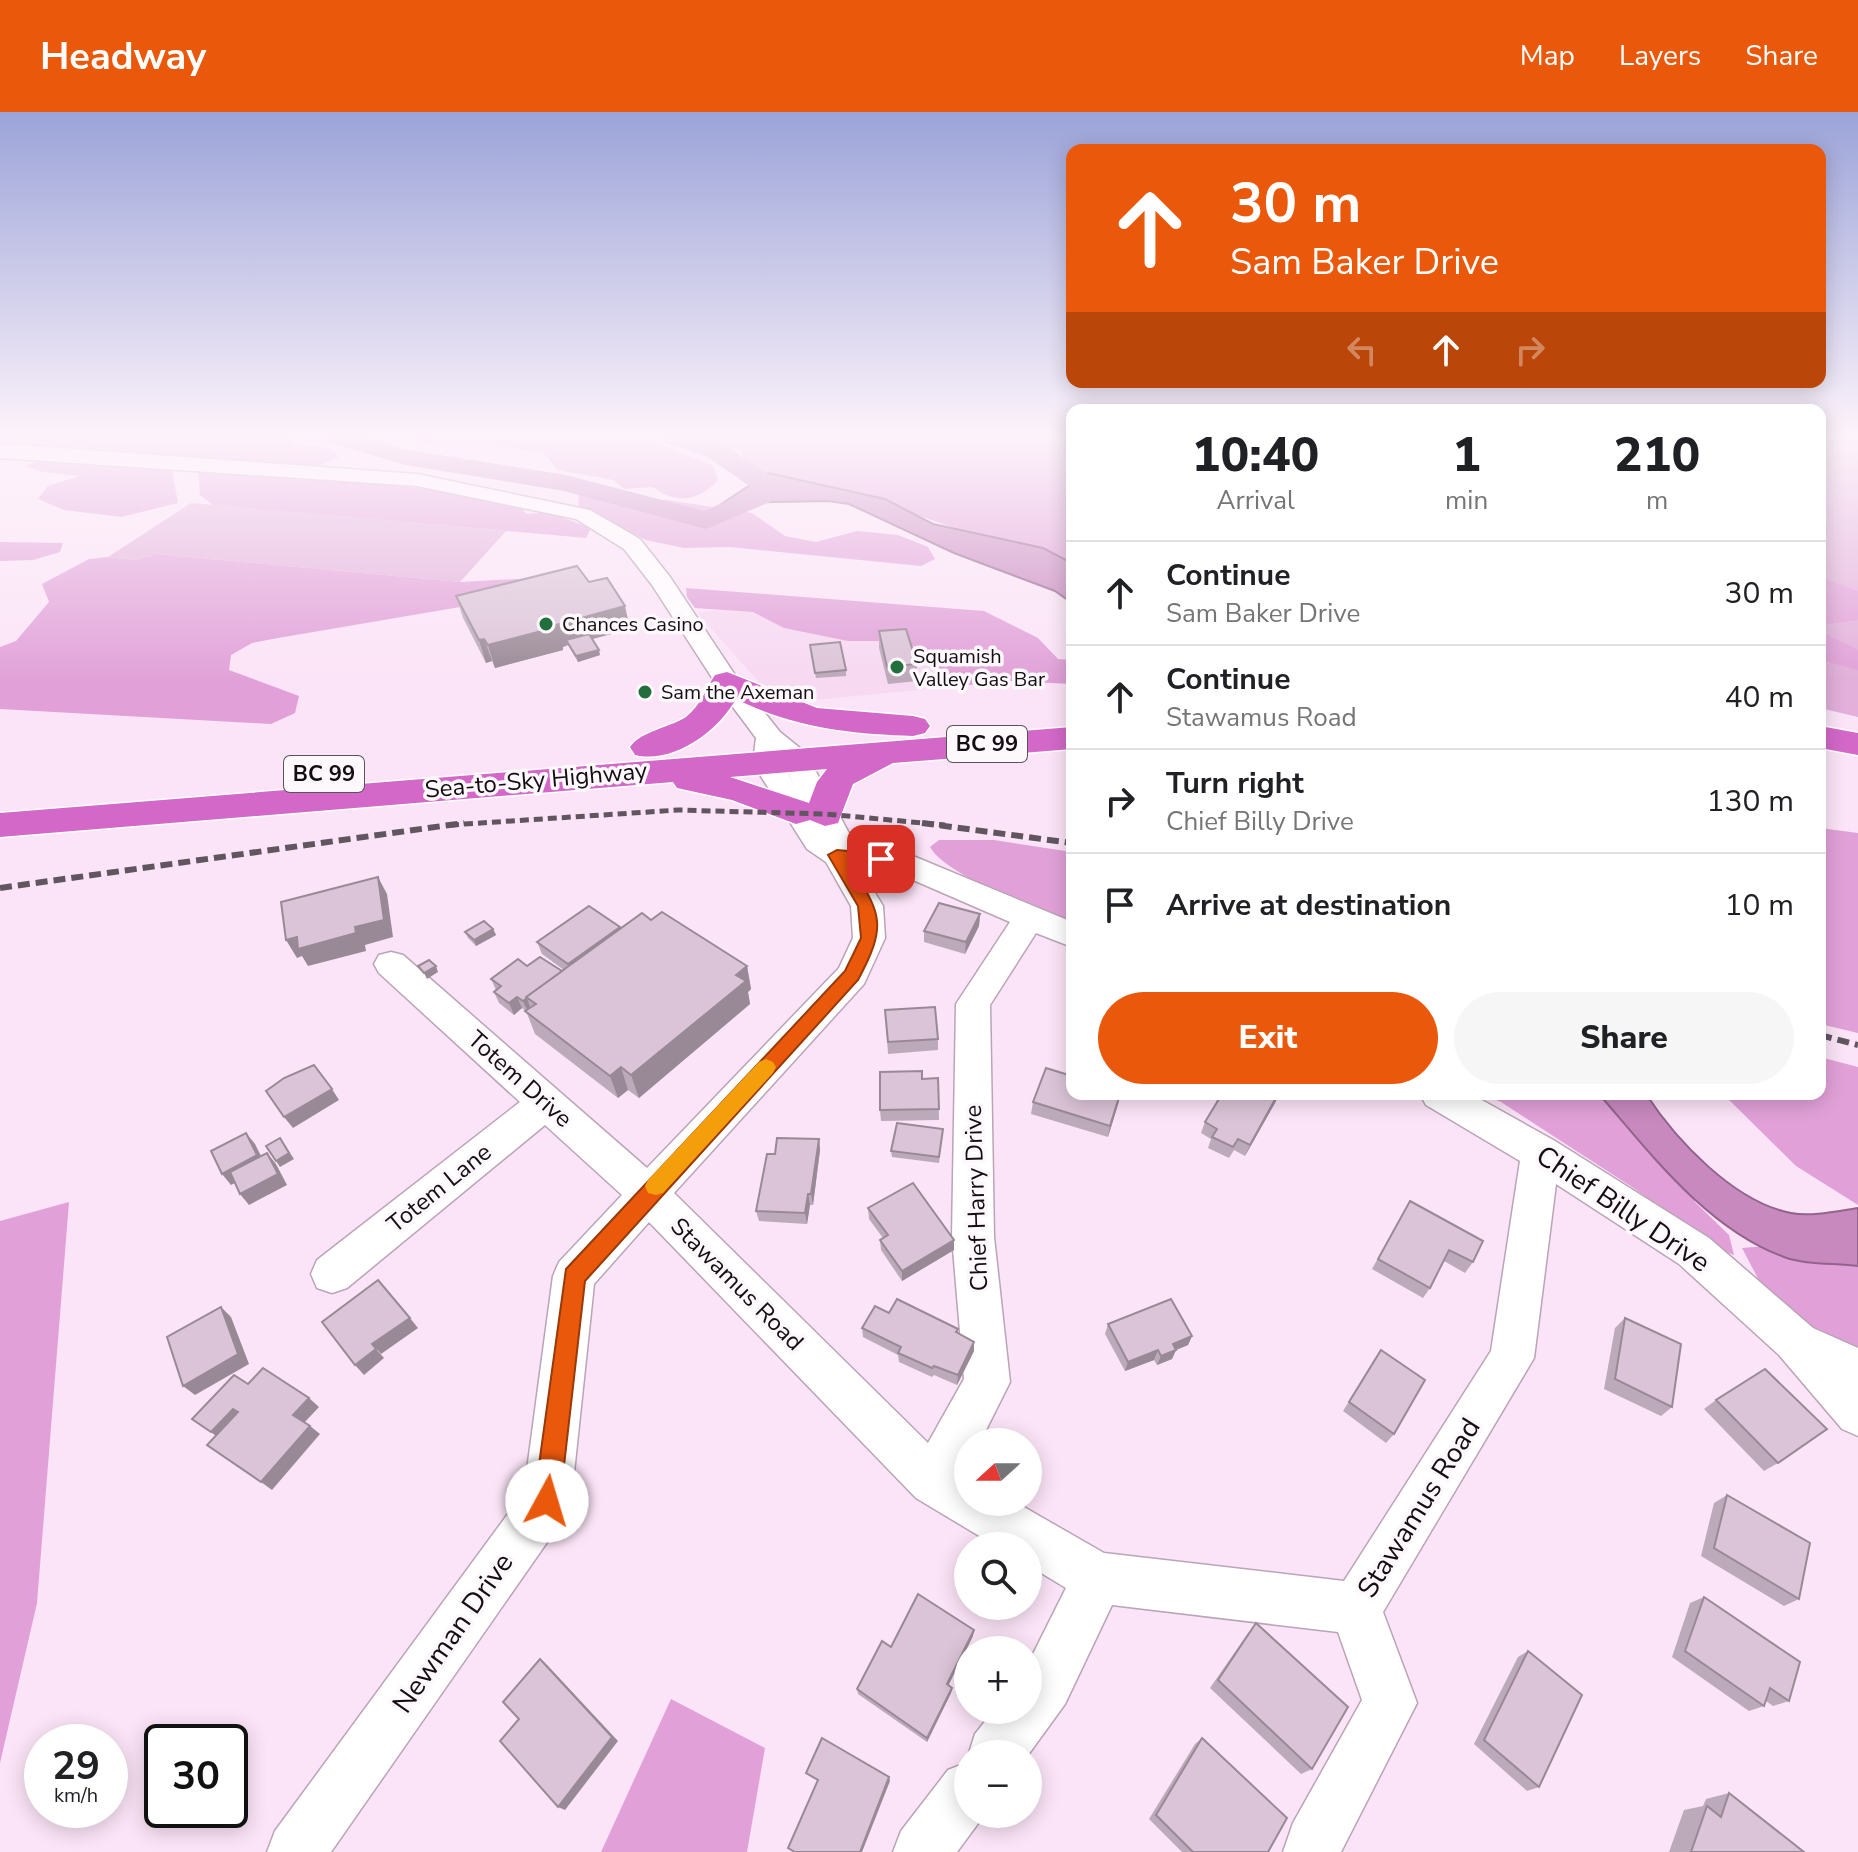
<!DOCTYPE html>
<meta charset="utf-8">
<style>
:root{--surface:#fff;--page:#f6f6f6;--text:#202124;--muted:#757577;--line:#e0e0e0;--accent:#ea580c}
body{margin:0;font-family:"Nunito Sans",sans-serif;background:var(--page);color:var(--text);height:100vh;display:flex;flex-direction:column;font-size:30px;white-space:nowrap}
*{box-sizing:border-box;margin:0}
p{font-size:26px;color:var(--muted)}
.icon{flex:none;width:44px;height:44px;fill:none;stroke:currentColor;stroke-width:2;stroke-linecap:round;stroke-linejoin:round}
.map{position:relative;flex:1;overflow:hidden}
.panel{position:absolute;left:1066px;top:292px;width:760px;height:696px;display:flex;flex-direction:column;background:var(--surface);border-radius:16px;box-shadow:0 4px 20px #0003}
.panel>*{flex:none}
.top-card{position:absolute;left:1066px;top:32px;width:760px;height:244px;border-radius:16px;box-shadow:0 4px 20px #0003;background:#ea580c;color:#fff;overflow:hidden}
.needle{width:52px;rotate:249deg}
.fabs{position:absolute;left:954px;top:1316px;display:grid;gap:16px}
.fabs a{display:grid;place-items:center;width:88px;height:88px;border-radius:50%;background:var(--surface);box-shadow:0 4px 20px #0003;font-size:40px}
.speed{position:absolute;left:24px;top:1612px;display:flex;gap:16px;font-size:40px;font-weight:700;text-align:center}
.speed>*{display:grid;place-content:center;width:104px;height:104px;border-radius:50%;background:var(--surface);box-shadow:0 4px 20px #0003;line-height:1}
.speed small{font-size:20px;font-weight:400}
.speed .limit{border:4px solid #111;border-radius:12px;background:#fff;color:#111}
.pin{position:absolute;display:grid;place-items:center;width:68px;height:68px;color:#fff;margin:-34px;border-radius:16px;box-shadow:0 4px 12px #0006}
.me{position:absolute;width:88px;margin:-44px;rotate:6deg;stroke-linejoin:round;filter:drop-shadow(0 0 6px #0008)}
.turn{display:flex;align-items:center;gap:28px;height:168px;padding:0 32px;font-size:36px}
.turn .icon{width:104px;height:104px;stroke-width:2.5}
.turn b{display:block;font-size:56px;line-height:68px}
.lanes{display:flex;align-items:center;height:76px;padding:0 32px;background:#0003;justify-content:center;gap:40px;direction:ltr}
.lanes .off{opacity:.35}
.eta{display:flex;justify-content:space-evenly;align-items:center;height:136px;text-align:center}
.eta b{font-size:48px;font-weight:800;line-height:56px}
.primary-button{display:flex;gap:16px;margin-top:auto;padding:16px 32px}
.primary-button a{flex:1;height:92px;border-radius:48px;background:var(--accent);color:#fff;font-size:32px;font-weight:800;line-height:92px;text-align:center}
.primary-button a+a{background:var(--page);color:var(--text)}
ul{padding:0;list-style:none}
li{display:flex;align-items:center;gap:24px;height:104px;padding:0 32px;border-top:2px solid var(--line)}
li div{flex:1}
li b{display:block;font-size:30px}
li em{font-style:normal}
header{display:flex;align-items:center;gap:48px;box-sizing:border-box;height:112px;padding:0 40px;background:var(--accent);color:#fff}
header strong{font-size:38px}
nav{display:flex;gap:44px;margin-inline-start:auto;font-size:28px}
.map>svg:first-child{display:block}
.built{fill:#f7d9f2}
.green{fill:#e2b0da}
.forest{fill:#e1a1d8}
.water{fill:#c889bf;stroke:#92648b;stroke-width:2}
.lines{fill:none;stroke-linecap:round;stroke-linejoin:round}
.river{fill:#c889bf;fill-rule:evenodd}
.minor-casing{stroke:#baa4b6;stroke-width:3}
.highway-casing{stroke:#fff;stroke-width:3}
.minor{fill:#fff;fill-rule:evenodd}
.highway{fill:#d368c8;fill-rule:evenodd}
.rail-far1{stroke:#61555f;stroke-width:5;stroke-dasharray:9 5;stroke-linecap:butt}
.rail{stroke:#61555f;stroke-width:6;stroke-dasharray:12 6;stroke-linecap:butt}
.wall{fill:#bca9b9}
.shaded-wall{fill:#998996}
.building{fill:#dbc4d7;stroke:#998996;stroke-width:2}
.route{fill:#ea580c;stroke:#983908;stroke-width:2}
.slow{fill:#f59e0b}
.poi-dot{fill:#226f3d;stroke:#fcf8fb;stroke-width:3}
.labels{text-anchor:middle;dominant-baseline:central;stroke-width:7;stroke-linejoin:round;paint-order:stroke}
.far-poi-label{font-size:20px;fill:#140d13;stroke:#fcf8fb;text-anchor:start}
.shield{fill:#fcf8fb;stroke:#5a5459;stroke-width:2}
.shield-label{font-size:22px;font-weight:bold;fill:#140d13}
.street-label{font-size:24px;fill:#140d13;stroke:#fcf8fb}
.near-street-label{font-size:28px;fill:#140d13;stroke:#fcf8fb}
</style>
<header>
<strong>Headway</strong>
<nav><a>Map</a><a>Layers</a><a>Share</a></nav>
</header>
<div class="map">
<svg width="1858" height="1740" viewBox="0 0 1858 1740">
<rect width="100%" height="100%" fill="#fbe4f7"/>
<path class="built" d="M716 498 753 500 784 516 901 529 922 537 949 575 792 590 759 570 697 501Z"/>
<g class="green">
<path d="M1820 325H1858V605L1820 596Z"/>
<path d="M191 391 506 419 460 470 157 442 134 448 108 445Z"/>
</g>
<g class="forest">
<path d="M0 325H287L292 332 330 336 339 345 319 353 297 354 80 335 0 336Z"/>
<path d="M411 325 647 327 712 353 718 368C699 389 676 393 653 375L624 377 613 368 557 358 544 341 498 334H432Z"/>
<path d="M688 325H1057L1072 332V457L866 385 772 366 749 351 739 339Z"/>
<path d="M53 345 171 353 178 391 121 405 64 398 38 387 48 374 80 364 43 360 24 354Z"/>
<path d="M198 356 451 379 520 393 526 402 547 400 591 416 586 426 213 393 200 383Z"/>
<path d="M579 381H601L627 387 667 388 752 401 785 424 816 430 857 419 898 423 928 435 935 447 921 454 730 435 684 436 646 428 578 393Z"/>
<path d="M0 430 63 431 60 440 33 448 0 449Z"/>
<path d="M157 442 460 470 517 467 533 472 537 482 278 526 252 531 231 543 229 558 299 584 295 601 271 612 0 597V535L16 529 49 490 42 472 89 447 108 445 134 448Z"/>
<path d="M1820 465 1858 479V508L1820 513Z"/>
<path d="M686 476 984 499 1038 526 1058 547 1072 548V572L1010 569 949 575 922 538 901 529H848L784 516 753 500 695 496 687 485Z"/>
<path d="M1820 519 1858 538V558L1820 548Z"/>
<path d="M1820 716 1858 721V921L1820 912Z"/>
<path d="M939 728H994L1072 740V815C1039 798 945 763 930 735Z"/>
<path d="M1820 945 1858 955V1093L1796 1054 1723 982H1820Z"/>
<path d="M1481 982H1617L1679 1057 1695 1090 1729 1123 1734 1143 1711 1134 1635 1077 1501 990Z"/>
<path d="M69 1090 37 1491 0 1651V1109Z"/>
<path d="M1779 1133 1858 1154V1251L1764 1178 1742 1136Z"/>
<path d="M671 1587 765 1636 747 1740H601Z"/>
</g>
<g class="water">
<path d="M768 361 885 387 933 412 1043 436 1072 451V491L1055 479 954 441 849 392 828 389 723 391Z"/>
<path d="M1599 982H1646C1676 1028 1734 1090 1791 1101 1811 1105 1838 1099 1858 1096V1154C1835 1151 1805 1153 1784 1145 1707 1117 1651 1042 1599 982Z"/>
</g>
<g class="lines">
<path class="river" d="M325 325H366L409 338 566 363 704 399 754 377 706 344 663 330 660 325H700L724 332 773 366 809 373 813 379 809 385 799 387 784 384 706 417 564 379 406 353 328 330Z"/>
<defs>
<g id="minor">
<path d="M19 333 417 362 590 398 640 427 670 465 737 566 780 620 806 641 851 725 852 735 913 744 1072 810V835L1036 821 990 893 994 1125 1010 1270 980 1330H968V1352L964 1360 968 1363V1390H1015L1104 1441 1344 1469 1491 1239 1520 1049 1426 993 1420 982H1471L1555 1029 1709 1126 1813 1216 1858 1236V1324L1842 1317 1779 1243 1679 1152 1556 1072 1534 1246 1383 1500 1417 1591 1341 1740H1283L1293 1711 1362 1588 1338 1520 1112 1493 1065 1592 1028 1643 968 1644 975 1622 994 1598H1028V1552L1066 1476 1028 1453V1434H996L916 1386 649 1110 594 1172 571 1389 564 1406 331 1740H267L275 1719 524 1380 553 1164 559 1150 622 1083 545 1013 347 1176 332 1181 317 1176 311 1162 317 1148 520 990 379 861 374 852 379 843 391 840 403 843 647 1056 839 856 853 826 851 794 826 750 807 737 762 666 753 650 756 626 718 575 652 473 624 437 576 407 417 374 0 346V334ZM781 649 795 674 781 650ZM860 756 897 761 1010 810 956 892 952 1125 964 1267 928 1331 674 1081 864 872 885 826 883 794Z"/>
<path d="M968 1650V1702H985L957 1740H893L901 1719 948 1658Z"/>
</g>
<g id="highway">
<path d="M727 560 817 596 913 604 925 607 930 614 925 621 913 624C850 622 794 616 736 587 718 619 674 652 635 643L630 635C641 619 669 616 686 605 701 593 705 578 715 563Z"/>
<path d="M1820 614 1858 621V643L1820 636Z"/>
<path d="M1072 615V637L893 651 853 672 838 711 825 714 810 708 796 712 732 688 677 676 673 670 0 725V701ZM827 657 817 670 809 691 730 665Z"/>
</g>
</defs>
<use href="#minor" class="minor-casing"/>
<use href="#highway" class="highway-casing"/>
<use href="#minor" class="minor"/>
<use href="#highway" class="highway"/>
<path class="rail-far1" d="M450 713 678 698 825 702 945 713"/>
<g class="rail">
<path d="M922 711 1072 731"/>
<path d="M0 776 464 711"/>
<path d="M1820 923 1858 933"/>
</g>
</g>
<g class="wall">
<path d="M589 470 630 517 592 527 600 543 578 550 568 533 563 535V538L495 556 492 549 486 551 463 506 456 484Z"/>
<path d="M879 519 917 552V569L888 572 879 536Z"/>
<path d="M810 533 846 558V564L816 566Z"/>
<path d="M980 802 979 814 965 842 924 830V819Z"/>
<path d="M651 808 747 854 751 877 748 880 750 892 639 986 628 978 618 986 535 922 526 899 522 896 514 903 499 891 494 880 496 878 491 867 527 854 562 859 564 858 542 842 537 830 620 817Z"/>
<path d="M493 817 496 823 476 834 468 826 465 820Z"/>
<path d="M885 898 938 927V938L888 942Z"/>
<path d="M938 966 939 1008 881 1009 880 998 922 967Z"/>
<path d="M1279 982 1275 991 1245 1044 1234 1038 1229 1046 1208 1036 1211 1027 1201 1021 1205 1010Z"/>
<path d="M1119 989 1108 1025 1031 1002 1033 990Z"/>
<path d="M943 1017 939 1051 892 1045 891 1039Z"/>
<path d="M819 1027 820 1038 813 1093H810L807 1112 759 1109 756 1099 775 1042Z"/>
<path d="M1410 1089 1473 1150 1465 1161 1444 1149 1430 1176 1423 1186 1372 1157Z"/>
<path d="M868 1096 954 1128V1138L902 1169 881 1138 880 1128 883 1126 869 1107Z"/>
<path d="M889 1201 958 1217V1222L974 1239 957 1273 934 1263 932 1265 899 1250 898 1243 863 1225 862 1216Z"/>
<path d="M1625 1206 1672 1295 1661 1304 1604 1277 1615 1216Z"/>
<path d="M1108 1212 1192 1224 1188 1233 1176 1238 1172 1247 1157 1253 1154 1248 1125 1259 1105 1222Z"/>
<path d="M1381 1238 1394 1322 1386 1331 1343 1299Z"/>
<path d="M1716 1288 1778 1351 1764 1359 1704 1297Z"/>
<path d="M1727 1383 1799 1487 1784 1494 1701 1444 1714 1391Z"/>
<path d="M1704 1485 1789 1589 1773 1594 1766 1589 1764 1594 1749 1599 1672 1545 1690 1491Z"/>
<path d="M1256 1511 1312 1657 1301 1662 1210 1576 1248 1521Z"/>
<path d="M973 1524 948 1574 952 1576 951 1581 927 1630 858 1582 857 1577 891 1535Z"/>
<path d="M1528 1539 1539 1675 1527 1679 1474 1632 1518 1545Z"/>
<path d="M1202 1626 1268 1740H1182L1149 1707 1195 1632Z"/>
<path d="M1729 1681 1804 1740H1669L1684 1698 1703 1694 1706 1687Z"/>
</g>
<g class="shaded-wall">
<path d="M625 494 630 517 570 533 566 528 568 533 563 535V538L495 556 488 533 556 513Z"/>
<path d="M484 527 492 549 486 551 479 528Z"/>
<path d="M599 538 600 543 578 550 576 544Z"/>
<path d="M378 765 387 782 393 825 365 833 366 839 308 854 302 844 297 846 286 828 355 815Z"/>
<path d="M980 802 979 814 965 842 966 830Z"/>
<path d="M620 815 623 827 572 864 568 852Z"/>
<path d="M493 817 496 823 476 834 474 828Z"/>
<path d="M436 854 438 860 427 867 424 861Z"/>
<path d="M747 854 751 877 748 880 750 892 639 986 631 963 736 863Z"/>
<path d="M517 885 522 896 514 903 509 891Z"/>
<path d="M527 886 531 898 528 900 523 889Z"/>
<path d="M621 955 628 978 618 986 610 964Z"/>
<path d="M332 977 339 988 293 1016 284 1005Z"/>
<path d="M1120 982 1119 989 1108 1025 1110 1014Z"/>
<path d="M1279 982 1275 991 1245 1044 1250 1033Z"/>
<path d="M246 1021 255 1032 266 1054 231 1073 222 1062Z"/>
<path d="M280 1026 294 1047 280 1055 276 1049Z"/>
<path d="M819 1027 820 1038 813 1093 811 1082Z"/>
<path d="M267 1041 276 1052 287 1073 249 1093 240 1082Z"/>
<path d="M808 1082 810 1093 807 1112 805 1101Z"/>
<path d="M954 1128V1138L902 1169V1159Z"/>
<path d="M221 1195 231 1205 249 1252 195 1283 183 1274Z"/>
<path d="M410 1206 418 1216 381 1242 372 1232Z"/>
<path d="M1192 1224 1188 1233 1176 1238 1172 1247 1157 1253 1161 1244 1173 1232Z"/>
<path d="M974 1230V1239L957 1273 958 1263Z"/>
<path d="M376 1237 384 1246 364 1263 355 1253Z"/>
<path d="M1158 1238 1154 1248 1125 1259 1128 1250Z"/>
<path d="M309 1286 319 1295 303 1312 293 1303Z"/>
<path d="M233 1297 244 1306 222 1329 211 1320Z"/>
<path d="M310 1314 320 1322 272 1378 261 1370Z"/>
<path d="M974 1518 973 1524 946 1578 947 1572Z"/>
<path d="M540 1547 547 1553 618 1629 565 1698 558 1695Z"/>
<path d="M952 1576 951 1581 927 1630V1626Z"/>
<path d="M889 1665 890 1669 862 1740H860Z"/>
</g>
<g class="building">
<path d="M577 454 589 470 607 466 625 494 556 513 557 515 488 533 484 527 479 528 456 484Z"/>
<path d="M906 517 917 552 887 555 879 519Z"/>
<path d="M589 522 599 538 576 544 566 528Z"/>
<path d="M840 530 846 558 815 561 810 533Z"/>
<path d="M378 765 384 808 355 815 356 821 298 837 297 825 286 828 281 790Z"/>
<path d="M939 791 980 802 966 830 924 819Z"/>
<path d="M589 794 620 815 568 852 537 830Z"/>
<path d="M662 800 747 854 736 863 746 869 631 963 621 955 610 964 525 899 536 892 526 885 642 801 651 808Z"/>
<path d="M484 809 493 817 474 828 465 820Z"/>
<path d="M540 845 562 859 526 885 527 886 523 889 517 885 509 891 494 880 501 874 491 867 518 847 527 854Z"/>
<path d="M429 848 436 854 424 861 418 854Z"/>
<path d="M935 895 938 927 888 930 885 898Z"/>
<path d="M314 953 332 977 284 1005 266 979 284 966Z"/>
<path d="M1046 956 1072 964V982H1120L1110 1014 1033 990Z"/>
<path d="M922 959V967L938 966 939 997 880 998V960Z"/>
<path d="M1222 982H1278L1250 1033 1238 1027 1233 1035 1212 1025 1217 1017 1205 1010Z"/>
<path d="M897 1011 943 1017 939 1045 891 1039Z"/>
<path d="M246 1021 257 1043 222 1062 211 1039Z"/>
<path d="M280 1026 289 1041 276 1049 266 1034Z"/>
<path d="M777 1026 819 1027 811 1082H808L805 1101 756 1099 767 1042H775Z"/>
<path d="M267 1041 278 1062 240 1082 230 1060Z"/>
<path d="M913 1071 954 1128 902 1159 880 1128 888 1123 868 1096Z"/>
<path d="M1410 1089 1483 1129 1473 1150 1449 1138 1430 1176 1378 1147Z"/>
<path d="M378 1168 410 1206 372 1232 376 1237 355 1253 322 1210Z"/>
<path d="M897 1187 958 1217 956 1220 974 1230 958 1263 934 1254 932 1256 898 1241 901 1235 862 1216 875 1194 889 1201Z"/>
<path d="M1171 1187 1192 1224 1173 1232 1176 1238 1161 1244 1158 1238 1128 1250 1108 1212Z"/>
<path d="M221 1195 238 1242 183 1274 167 1225Z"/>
<path d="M1625 1206 1681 1232 1672 1295 1615 1267Z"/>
<path d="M1381 1238 1425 1268 1394 1322 1349 1290Z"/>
<path d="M263 1256 309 1286 293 1303 310 1314 261 1370 207 1333 238 1300 233 1297 211 1320 192 1307 234 1263 248 1272Z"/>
<path d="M1765 1257 1827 1317 1778 1351 1716 1288Z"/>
<path d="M1727 1383 1810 1431 1799 1487 1714 1436Z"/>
<path d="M918 1482 974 1518 947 1572 952 1576 927 1626 857 1577 882 1529 891 1535Z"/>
<path d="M1704 1485 1800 1550 1789 1589 1770 1576 1764 1594 1685 1539Z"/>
<path d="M1256 1511 1348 1595 1312 1657 1218 1568Z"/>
<path d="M1528 1539 1582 1583 1539 1675 1484 1628Z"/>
<path d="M540 1547 612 1625 558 1695 500 1629 519 1607 503 1590Z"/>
<path d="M822 1626 889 1665 860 1740H795L788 1736 818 1668 806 1661Z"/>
<path d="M1202 1626 1287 1706 1268 1740H1193L1156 1703Z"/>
<path d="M1729 1681 1804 1740H1691L1707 1694 1721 1705Z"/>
</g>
<linearGradient id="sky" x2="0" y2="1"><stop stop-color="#9ba3d8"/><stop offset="0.57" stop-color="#fdf3fb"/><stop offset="1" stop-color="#fdf3fb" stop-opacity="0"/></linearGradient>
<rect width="1858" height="569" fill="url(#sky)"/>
<path class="route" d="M837 738 881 742 889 747 881 752 849 750C880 802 889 810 858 868L585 1169 560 1389 556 1398 547 1402 538 1398 534 1389 566 1157 845 859 861 826 858 794 828 743Z"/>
<path class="slow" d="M766 947 773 950 776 955 773 961 663 1081 656 1083 648 1081 645 1074 648 1068 759 950Z"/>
<g class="poi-dot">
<circle cx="546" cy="512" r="8"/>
<circle cx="897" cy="555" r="8"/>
<circle cx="645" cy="580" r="8"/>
</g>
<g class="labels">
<g class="far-poi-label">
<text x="562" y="512">Chances Casino</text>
<text x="913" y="544">Squamish<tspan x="913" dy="23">Valley Gas Bar</tspan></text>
<text x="661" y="580">Sam the Axeman</text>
</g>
<g class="shield">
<rect x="947" y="614" width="80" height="36" rx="6"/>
<rect x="284" y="644" width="80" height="36" rx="6"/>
</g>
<g class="shield-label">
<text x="987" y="632">BC 99</text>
<text x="324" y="662">BC 99</text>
</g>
<g class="street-label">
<text transform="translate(536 668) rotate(-5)">Sea-to-Sky Highway</text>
<text transform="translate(520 967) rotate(42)">Totem Drive</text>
<text transform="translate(439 1076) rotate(-39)">Totem Lane</text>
<text transform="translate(976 1086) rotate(-92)">Chief Harry Drive</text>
<text transform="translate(737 1172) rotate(45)">Stawamus Road</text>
</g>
<g class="near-street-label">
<text transform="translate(1623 1097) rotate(34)">Chief Billy Drive</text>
<text transform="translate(1419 1396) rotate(-58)">Stawamus Road</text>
<text transform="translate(453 1521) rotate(-55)">Newman Drive</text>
</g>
</g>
</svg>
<div class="fabs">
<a><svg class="needle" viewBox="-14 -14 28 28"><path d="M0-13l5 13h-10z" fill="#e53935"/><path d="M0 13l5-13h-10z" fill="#757577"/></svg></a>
<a><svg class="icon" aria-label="search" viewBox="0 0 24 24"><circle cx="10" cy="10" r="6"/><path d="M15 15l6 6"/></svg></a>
<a>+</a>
<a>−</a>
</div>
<div class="speed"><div>29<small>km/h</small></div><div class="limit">30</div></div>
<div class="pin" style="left:881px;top:747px;background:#d93025"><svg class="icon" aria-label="arrive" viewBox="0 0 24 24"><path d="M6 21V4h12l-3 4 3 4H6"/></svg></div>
<svg class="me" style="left:547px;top:1389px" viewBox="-20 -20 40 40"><circle r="19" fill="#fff"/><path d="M0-13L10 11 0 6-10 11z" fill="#ea580c"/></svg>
<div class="top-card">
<div class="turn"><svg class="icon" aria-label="ahead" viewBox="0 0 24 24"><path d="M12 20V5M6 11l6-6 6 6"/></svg><div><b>30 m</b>Sam Baker Drive</div></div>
<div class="lanes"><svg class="icon off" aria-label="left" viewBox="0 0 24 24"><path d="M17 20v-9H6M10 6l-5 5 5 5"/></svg><svg class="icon" aria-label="ahead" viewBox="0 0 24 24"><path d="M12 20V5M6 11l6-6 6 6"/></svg><svg class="icon off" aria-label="right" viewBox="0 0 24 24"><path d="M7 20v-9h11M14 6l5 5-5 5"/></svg></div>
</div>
<section class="panel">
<div class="eta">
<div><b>10:40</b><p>Arrival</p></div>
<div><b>1</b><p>min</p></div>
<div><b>210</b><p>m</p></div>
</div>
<ul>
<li><svg class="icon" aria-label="ahead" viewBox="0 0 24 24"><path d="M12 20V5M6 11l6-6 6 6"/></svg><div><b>Continue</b><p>Sam Baker Drive</p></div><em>30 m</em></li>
<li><svg class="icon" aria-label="ahead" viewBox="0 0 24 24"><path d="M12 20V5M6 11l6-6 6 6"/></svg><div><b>Continue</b><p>Stawamus Road</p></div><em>40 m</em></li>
<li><svg class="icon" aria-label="right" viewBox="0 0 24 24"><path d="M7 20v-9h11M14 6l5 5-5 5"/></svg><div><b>Turn right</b><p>Chief Billy Drive</p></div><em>130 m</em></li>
<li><svg class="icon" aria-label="arrive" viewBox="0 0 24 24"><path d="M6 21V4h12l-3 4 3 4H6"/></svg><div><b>Arrive at destination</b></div><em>10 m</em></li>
</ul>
<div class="primary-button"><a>Exit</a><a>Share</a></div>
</section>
</div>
